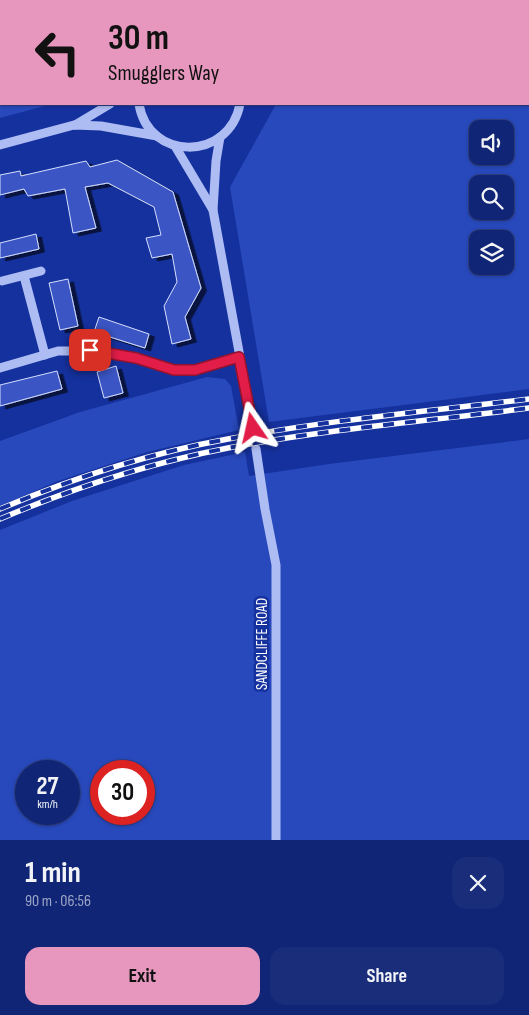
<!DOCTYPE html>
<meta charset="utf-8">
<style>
:root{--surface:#102576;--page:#192d7b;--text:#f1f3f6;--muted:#9ca5c5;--line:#304288;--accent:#e797bd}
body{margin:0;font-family:"Sofia Sans Condensed",sans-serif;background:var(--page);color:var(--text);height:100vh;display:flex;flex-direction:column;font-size:19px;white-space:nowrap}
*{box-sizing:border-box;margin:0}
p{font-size:16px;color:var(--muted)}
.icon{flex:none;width:28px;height:28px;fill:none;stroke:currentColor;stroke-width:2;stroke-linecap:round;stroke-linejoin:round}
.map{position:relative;height:840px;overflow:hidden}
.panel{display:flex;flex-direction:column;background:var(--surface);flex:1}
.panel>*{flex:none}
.guide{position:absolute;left:0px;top:0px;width:530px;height:105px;box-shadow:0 1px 4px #0004,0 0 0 1px var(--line);background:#e797bd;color:#111;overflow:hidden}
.fabs{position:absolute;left:469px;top:120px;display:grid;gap:10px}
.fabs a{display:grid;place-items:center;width:45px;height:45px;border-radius:10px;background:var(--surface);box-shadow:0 1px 4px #0004,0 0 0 1px var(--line);font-size:25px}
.speed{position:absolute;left:15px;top:760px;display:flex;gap:10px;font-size:25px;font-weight:700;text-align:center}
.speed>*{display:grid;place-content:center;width:65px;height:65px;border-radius:50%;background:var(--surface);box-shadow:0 1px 4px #0004,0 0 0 1px var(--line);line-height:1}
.speed small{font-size:12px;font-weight:400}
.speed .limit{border:8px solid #d22;background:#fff;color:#111}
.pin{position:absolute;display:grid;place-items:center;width:42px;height:42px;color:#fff;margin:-21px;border-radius:10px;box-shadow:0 2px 8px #0006}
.me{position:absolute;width:55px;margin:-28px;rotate:349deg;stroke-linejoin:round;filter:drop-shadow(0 0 4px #0008)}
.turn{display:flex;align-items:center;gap:18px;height:105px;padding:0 25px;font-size:22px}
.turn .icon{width:65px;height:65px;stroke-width:2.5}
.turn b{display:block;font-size:35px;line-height:42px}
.round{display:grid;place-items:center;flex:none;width:52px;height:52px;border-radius:15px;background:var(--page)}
.overview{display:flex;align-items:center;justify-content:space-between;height:85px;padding:0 25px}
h1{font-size:30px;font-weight:700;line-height:38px}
.primary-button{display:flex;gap:10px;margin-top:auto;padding:10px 25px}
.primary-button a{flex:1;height:58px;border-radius:15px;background:var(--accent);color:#111;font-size:20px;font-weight:700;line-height:58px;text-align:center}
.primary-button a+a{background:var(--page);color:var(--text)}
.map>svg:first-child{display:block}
.green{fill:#2849bc;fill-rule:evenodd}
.building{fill:#3a57c4;stroke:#d5defd;filter:url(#shadow)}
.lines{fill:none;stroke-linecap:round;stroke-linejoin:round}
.minor-tunnel{stroke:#3850ad;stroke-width:9;stroke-dasharray:9 4.5;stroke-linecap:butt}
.minor{stroke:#adbcf3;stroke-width:9}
.rail-casing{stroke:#fff;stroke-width:5.5}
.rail{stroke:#15319e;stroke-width:4;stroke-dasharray:11;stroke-linecap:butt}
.route-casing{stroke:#92132f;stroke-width:12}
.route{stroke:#e11d48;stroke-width:9}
.labels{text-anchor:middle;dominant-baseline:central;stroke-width:5;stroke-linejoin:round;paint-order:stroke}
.street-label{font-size:15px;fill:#fff;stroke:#15319e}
</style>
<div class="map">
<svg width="529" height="840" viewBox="0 0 529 840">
<defs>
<filter id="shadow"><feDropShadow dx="5.5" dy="3" stdDeviation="0" flood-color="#0009"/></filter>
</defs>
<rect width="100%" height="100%" fill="#15319e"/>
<g class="green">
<path d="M0 0H141V1H1V104H52L0 118Z"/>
<path d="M196 0H529V3V1Z"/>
<path d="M529 58V389L269 422 230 187 275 106 286 104H529ZM478 129H505V156H478ZM478 184H505V211H478ZM478 239H505V266H478Z"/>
<path d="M207 377 225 379 231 386 239 430 147 452 58 481 0 506V441L80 412Z"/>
<path d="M529 439V840H0V530L72 501 184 465 245 452 249 476 329 464ZM26 771H69V814H26ZM101 771H144V814H101Z"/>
</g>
<g class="building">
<path d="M117 160 173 192 201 288 185 317 191 339 172 344 164 306 177 282 172 254 152 258 146 238 161 235 154 207 108 183 85 187 96 228 73 233 65 189 28 196 24 189 0 195V175L20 171 21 176 86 161 90 167Z"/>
<path d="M36 234 39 249 0 258V243Z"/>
<path d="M68 279 78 326 60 330 49 283Z"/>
<path d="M99 317 149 334 145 348 94 332Z"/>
<path d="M116 366 123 393 104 398 97 372Z"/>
<path d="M57 371 62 389 0 406V385Z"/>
</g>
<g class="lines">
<path class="minor-tunnel" d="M253 428 256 449"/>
<g class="minor">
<path d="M174 0V1"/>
<path d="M163 1V0"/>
<path d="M139 104C148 161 229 162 240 104"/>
<path d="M75 125 110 104"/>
<path d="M220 137 216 161 213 210 253 428"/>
<path d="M0 145 74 125 101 126 157 136"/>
<path d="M175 146 213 210"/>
<path d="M24 276 45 355"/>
<path d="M2 281 41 271"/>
<path d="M0 368 58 351H90L136 358 174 369 195 370 239 357"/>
<path d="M256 449 265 509 276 565V840"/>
</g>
<defs>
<g id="rail">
<path d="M0 509C73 478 150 453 228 439 328 420 429 411 529 399"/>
<path d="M0 519C73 488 150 463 228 448 327 429 429 421 529 408"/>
</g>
</defs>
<use href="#rail" class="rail-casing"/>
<use href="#rail" class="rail"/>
</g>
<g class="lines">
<defs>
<path id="route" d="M90 350 136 358 174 370H195L239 357 253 428"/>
</defs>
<use href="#route" class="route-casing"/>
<use href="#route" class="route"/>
</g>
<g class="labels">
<g class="street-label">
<text transform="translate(262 644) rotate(-90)">SANDCLIFFE ROAD</text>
</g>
</g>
</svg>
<div class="fabs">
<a><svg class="icon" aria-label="sound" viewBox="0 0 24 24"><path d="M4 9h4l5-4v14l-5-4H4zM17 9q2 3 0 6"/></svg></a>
<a><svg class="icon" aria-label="search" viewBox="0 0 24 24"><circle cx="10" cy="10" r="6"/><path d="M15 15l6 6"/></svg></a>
<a><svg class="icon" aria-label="layers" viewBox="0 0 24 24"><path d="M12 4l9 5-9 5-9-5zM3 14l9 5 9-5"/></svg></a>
</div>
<div class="speed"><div>27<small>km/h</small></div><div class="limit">30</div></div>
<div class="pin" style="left:90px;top:350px;background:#d93025"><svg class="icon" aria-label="arrive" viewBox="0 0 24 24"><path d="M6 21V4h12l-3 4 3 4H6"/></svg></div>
<svg class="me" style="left:253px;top:428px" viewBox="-20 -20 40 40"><path d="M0-17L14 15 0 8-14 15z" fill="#e11d48" stroke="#fff" stroke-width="4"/></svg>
<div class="guide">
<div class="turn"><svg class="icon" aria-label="left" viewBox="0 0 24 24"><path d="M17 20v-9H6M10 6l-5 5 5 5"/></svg><div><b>30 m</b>Smugglers Way</div></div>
</div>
</div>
<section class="panel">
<div class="overview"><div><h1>1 min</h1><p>90 m · 06:56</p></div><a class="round"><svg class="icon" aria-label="close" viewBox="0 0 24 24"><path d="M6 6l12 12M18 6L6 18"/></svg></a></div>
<div class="primary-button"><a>Exit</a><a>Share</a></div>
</section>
